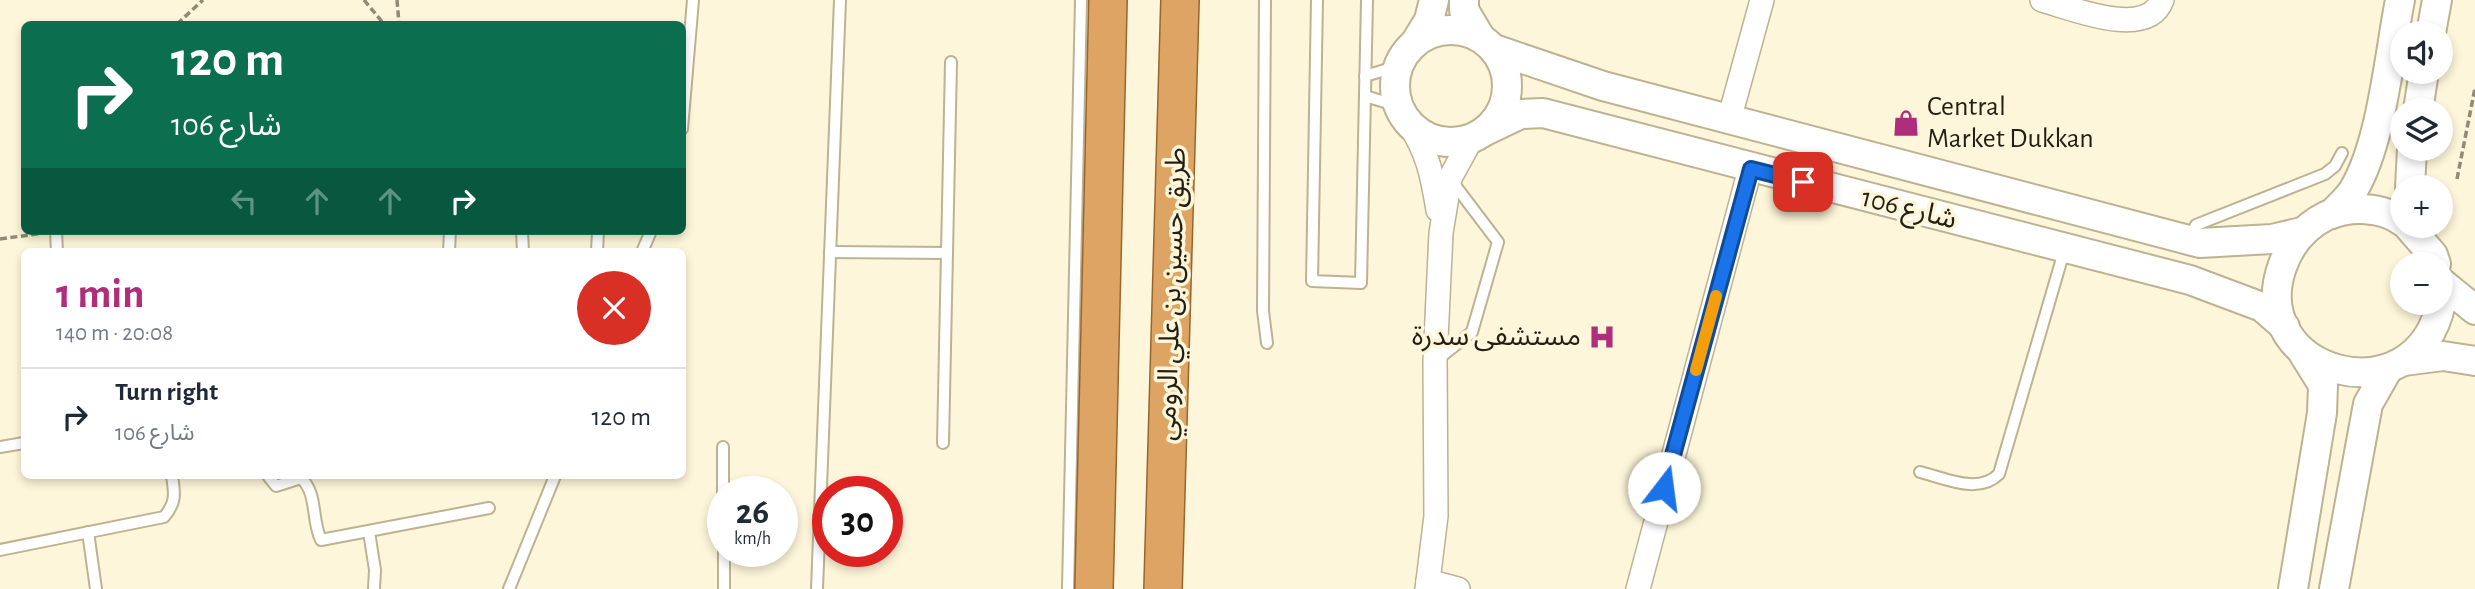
<!DOCTYPE html>
<meta charset="utf-8">
<style>
:root{--surface:#fff;--page:#f6f6f7;--text:#1f2937;--muted:#747a83;--line:#e0e1e3;--accent:#af2e7b}
body{margin:0;font-family:"Alegreya Sans","Noto Sans Arabic",sans-serif;background:var(--page);color:var(--text);height:100vh;display:flex;flex-direction:column;font-size:26px;white-space:nowrap}
*{box-sizing:border-box;margin:0}
p{font-size:23px;color:var(--muted)}
.icon{flex:none;width:38px;height:38px;fill:none;stroke:currentColor;stroke-width:2;stroke-linecap:round;stroke-linejoin:round}
.map{position:relative;flex:1;overflow:hidden}
.panel{position:absolute;left:21px;top:248px;width:665px;height:231px;display:flex;flex-direction:column;background:var(--surface);border-radius:10px;box-shadow:0 4px 10px #0003}
.panel>*{flex:none}
.top-card{position:absolute;left:21px;top:21px;width:665px;height:214px;border-radius:10px;box-shadow:0 4px 10px #0003;background:#0b6e4f;color:#fff;overflow:hidden}
.tools{position:absolute;left:2390px;top:21px;display:grid;gap:14px}
.tools a{display:grid;place-items:center;width:63px;height:63px;border-radius:50%;background:var(--surface);box-shadow:0 4px 10px #0003;font-size:35px}
.speed{position:absolute;left:707px;top:476px;display:flex;gap:14px;font-size:35px;font-weight:700;text-align:center}
.speed>*{display:grid;place-content:center;width:91px;height:91px;border-radius:50%;background:var(--surface);box-shadow:0 4px 10px #0003;line-height:1}
.speed small{font-size:18px;font-weight:400}
.speed .limit{border:10px solid #d22;background:#fff;color:#111}
.pin{position:absolute;display:grid;place-items:center;width:60px;height:60px;color:#fff;margin:-30px;border-radius:14px;box-shadow:0 4px 10px #0006}
.me{position:absolute;width:77px;margin:-38px;rotate:15deg;stroke-linejoin:round;filter:drop-shadow(0 0 5px #0008)}
.turn{display:flex;align-items:center;gap:24px;height:147px;padding:0 35px;font-size:32px}
.turn .icon{width:91px;height:91px;stroke-width:2.5}
.turn b{display:block;font-size:49px;line-height:60px}
.lanes{display:flex;align-items:center;height:66px;padding:0 35px;background:#0003;justify-content:center;gap:35px;direction:ltr}
.lanes .off{opacity:.35}
.round{display:grid;place-items:center;flex:none;width:74px;height:74px;border-radius:37px;background:var(--page)}
.headline{display:flex;align-items:center;justify-content:space-between;height:119px;padding:0 35px}
h1{font-size:42px;font-weight:700;line-height:52px;color:var(--accent)}
ul{padding:0;list-style:none}
li{display:flex;align-items:center;gap:21px;height:98px;padding:0 35px;border-top:2px solid var(--line)}
li div{flex:1}
li b{display:block;font-size:26px}
li em{font-style:normal}
.map>svg:first-child{display:block}
.lines{fill:none;stroke-linecap:round;stroke-linejoin:round}
.service-casing{stroke:#bdb292;stroke-width:14}
.minor-casing{stroke:#bdb292;stroke-width:26}
.tertiary-casing{stroke:#bdb292;stroke-width:32}
.trunk-casing{stroke:#97662f;stroke-width:40}
.path{stroke:#908a76;stroke-width:3.5;stroke-dasharray:7 3.5;stroke-linecap:butt}
.service{stroke:#fff;stroke-width:10}
.minor{stroke:#fff;stroke-width:23}
.tertiary{stroke:#fff;stroke-width:28}
.trunk{stroke:#dea464;stroke-width:37}
.route-casing{stroke:#114b97;stroke-width:18}
.route{stroke:#1a73e8;stroke-width:12}
.slow{stroke:#f59e0b;stroke-width:12}
.labels{text-anchor:middle;dominant-baseline:central;stroke-width:7;stroke-linejoin:round;paint-order:stroke}
.poi-label{font-size:28px;fill:#231f12;stroke:#fef6da;text-anchor:start}
.street-label{font-size:28px;fill:#231f12;stroke:#fef6da}
</style>
<div class="map">
<svg width="2475" height="589" viewBox="0 0 2475 589">
<rect width="100%" height="100%" fill="#fef6da"/>
<g class="lines">
<defs>
<g id="service">
<path d="M1265 0 1263 311 1267 343"/>
<path d="M1317 0 1312 281 1361 283 1367 0"/>
<path d="M1365 76 1398 66"/>
<path d="M1365 96 1398 106"/>
<path d="M682 129 693 0"/>
<path d="M56 231 57 252"/>
<path d="M522 231 523 252"/>
<path d="M2188 240 2196 225 2325 174 2335 166 2342 153"/>
<path d="M449 252 450 231"/>
<path d="M597 252 598 231"/>
<path d="M642 252 651 231"/>
<path d="M830 252 947 253"/>
<path d="M1438 359 1472 332 1498 242 1451 180"/>
<path d="M943 443 951 62"/>
<path d="M0 447 24 443"/>
<path d="M723 447V492"/>
<path d="M1920 472C1945 478 1978 495 1999 474L2065 248"/>
<path d="M268 476 276 486 301 478C318 494 311 519 321 540L489 508"/>
<path d="M88 532 96 589"/>
<path d="M369 532 375 570 374 589"/>
<path d="M0 550 164 517C176 503 175 494 172 476"/>
<path d="M724 551V589"/>
<path d="M509 589 555 476"/>
<path d="M817 589 840 0"/>
<path d="M1068 589 1081 0"/>
</g>
<g id="minor">
<path d="M2042 0C2071 8 2147 40 2162 0"/>
<path d="M1729 120 1762 0"/>
<path d="M1408 122C1428 153 1432 174 1438 210"/>
<path d="M1428 581 1458 589"/>
<path d="M1427 589 1436 516 1435 361 1441 233 1450 178 1472 138"/>
<path d="M1638 589 1750 169"/>
</g>
<g id="tertiary">
<path d="M1464 0V10L1480 37"/>
<circle cx="1451" cy="86" r="56"/>
<path d="M2431 33 2437 0"/>
<path d="M1415 43 1429 20 1434 0"/>
<path d="M1494 49 1603 86 2200 243 2272 239 2302 232"/>
<path d="M2418 110 2424 72"/>
<path d="M1485 131 1521 114 1543 113 2190 280 2262 307 2285 327"/>
<path d="M2410 187 2412 149"/>
<path d="M2332 214C2339 206 2349 198 2354 189 2382 141 2389 56 2400 0"/>
<path d="M2403 222C2382 206 2349 206 2326 216 2304 227 2290 244 2282 267 2245 373 2416 422 2441 303"/>
<path d="M2408 226 2433 255 2436 264"/>
<path d="M2441 282 2475 310"/>
<path d="M2404 361 2443 356 2475 361"/>
<path d="M2293 589 2322 413 2323 385 2303 353"/>
<path d="M2334 589 2368 404 2388 369"/>
</g>
<g id="trunk">
<path d="M1094 589 1108 0"/>
<path d="M1163 589 1180 0"/>
</g>
</defs>
<use href="#service" class="service-casing"/>
<use href="#minor" class="minor-casing"/>
<use href="#tertiary" class="tertiary-casing"/>
<use href="#trunk" class="trunk-casing"/>
<g class="path">
<path d="M364 0 384 24"/>
<path d="M397 0 399 24"/>
<path d="M177 24 203 0"/>
<path d="M2457 179 2475 88"/>
<path d="M0 239 44 233"/>
</g>
<use href="#service" class="service"/>
<use href="#minor" class="minor"/>
<use href="#tertiary" class="tertiary"/>
<use href="#trunk" class="trunk"/>
</g>
<g class="lines">
<defs>
<path id="route" d="M1664 488 1751 169 1803 182"/>
</defs>
<use href="#route" class="route-casing"/>
<use href="#route" class="route"/>
<path class="slow" d="M1696 370 1716 296"/>
</g>
<defs>
<symbol id="shop-bare" viewBox="-9 -9 18 18"><path d="M-5-2.5h2.3a2.7 3.5 0 0 1 5.4 0H5L5.5 6h-11ZM-1.5-2.5h3a1.5 2.3 0 0 0-3 0Z" fill="#af2e7b" stroke="#fef6da" stroke-width="2.5" paint-order="stroke"/></symbol>
<symbol id="hospital-bare" viewBox="-9 -9 18 18"><path d="M-5-5h3v3.5h4V-5h3V5h-3V1.5h-4V5h-3Z" fill="#af2e7b" stroke="#fef6da" stroke-width="2.5" paint-order="stroke"/></symbol>
</defs>
<g fill-rule="evenodd">
<use href="#shop-bare" x="1887" y="104" width="38" height="38"/>
<use href="#hospital-bare" x="1583" y="318" width="38" height="38"/>
</g>
<g class="labels">
<g class="poi-label">
<text x="1927" y="107">Central<tspan x="1927" dy="32">Market Dukkan</tspan></text>
<text x="1581" y="337" text-anchor="end">مستشفى سدرة</text>
</g>
<g class="street-label">
<text transform="translate(1909 209) rotate(14)">شارع 106</text>
<text transform="translate(1172 294) rotate(-88)">طريق حسين بن علي الرومي</text>
</g>
</g>
</svg>
<div class="tools">
<a><svg class="icon" aria-label="sound" viewBox="0 0 24 24"><path d="M4 9h4l5-4v14l-5-4H4zM17 9q2 3 0 6"/></svg></a>
<a><svg class="icon" aria-label="layers" viewBox="0 0 24 24"><path d="M12 4l9 5-9 5-9-5zM3 14l9 5 9-5"/></svg></a>
<a>+</a>
<a>−</a>
</div>
<div class="speed"><div>26<small>km/h</small></div><div class="limit">30</div></div>
<div class="pin" style="left:1803px;top:182px;background:#d93025"><svg class="icon" aria-label="arrive" viewBox="0 0 24 24"><path d="M6 21V4h12l-3 4 3 4H6"/></svg></div>
<svg class="me" style="left:1664px;top:488px" viewBox="-20 -20 40 40"><circle r="19" fill="#fff"/><path d="M0-13L10 11 0 6-10 11z" fill="#1a73e8"/></svg>
<div class="top-card">
<div class="turn"><svg class="icon" aria-label="right" viewBox="0 0 24 24"><path d="M7 20v-9h11M14 6l5 5-5 5"/></svg><div><b>120 m</b>شارع 106</div></div>
<div class="lanes"><svg class="icon off" aria-label="left" viewBox="0 0 24 24"><path d="M17 20v-9H6M10 6l-5 5 5 5"/></svg><svg class="icon off" aria-label="ahead" viewBox="0 0 24 24"><path d="M12 20V5M6 11l6-6 6 6"/></svg><svg class="icon off" aria-label="ahead" viewBox="0 0 24 24"><path d="M12 20V5M6 11l6-6 6 6"/></svg><svg class="icon" aria-label="right" viewBox="0 0 24 24"><path d="M7 20v-9h11M14 6l5 5-5 5"/></svg></div>
</div>
<section class="panel">
<div class="headline"><div><h1>1 min</h1><p>140 m · 20:08</p></div><a class="round" style="background:#d93025;color:#fff"><svg class="icon" aria-label="close" viewBox="0 0 24 24"><path d="M6 6l12 12M18 6L6 18"/></svg></a></div>
<ul>
<li><svg class="icon" aria-label="right" viewBox="0 0 24 24"><path d="M7 20v-9h11M14 6l5 5-5 5"/></svg><div><b>Turn right</b><p>شارع 106</p></div><em>120 m</em></li>
</ul>
</section>
</div>
